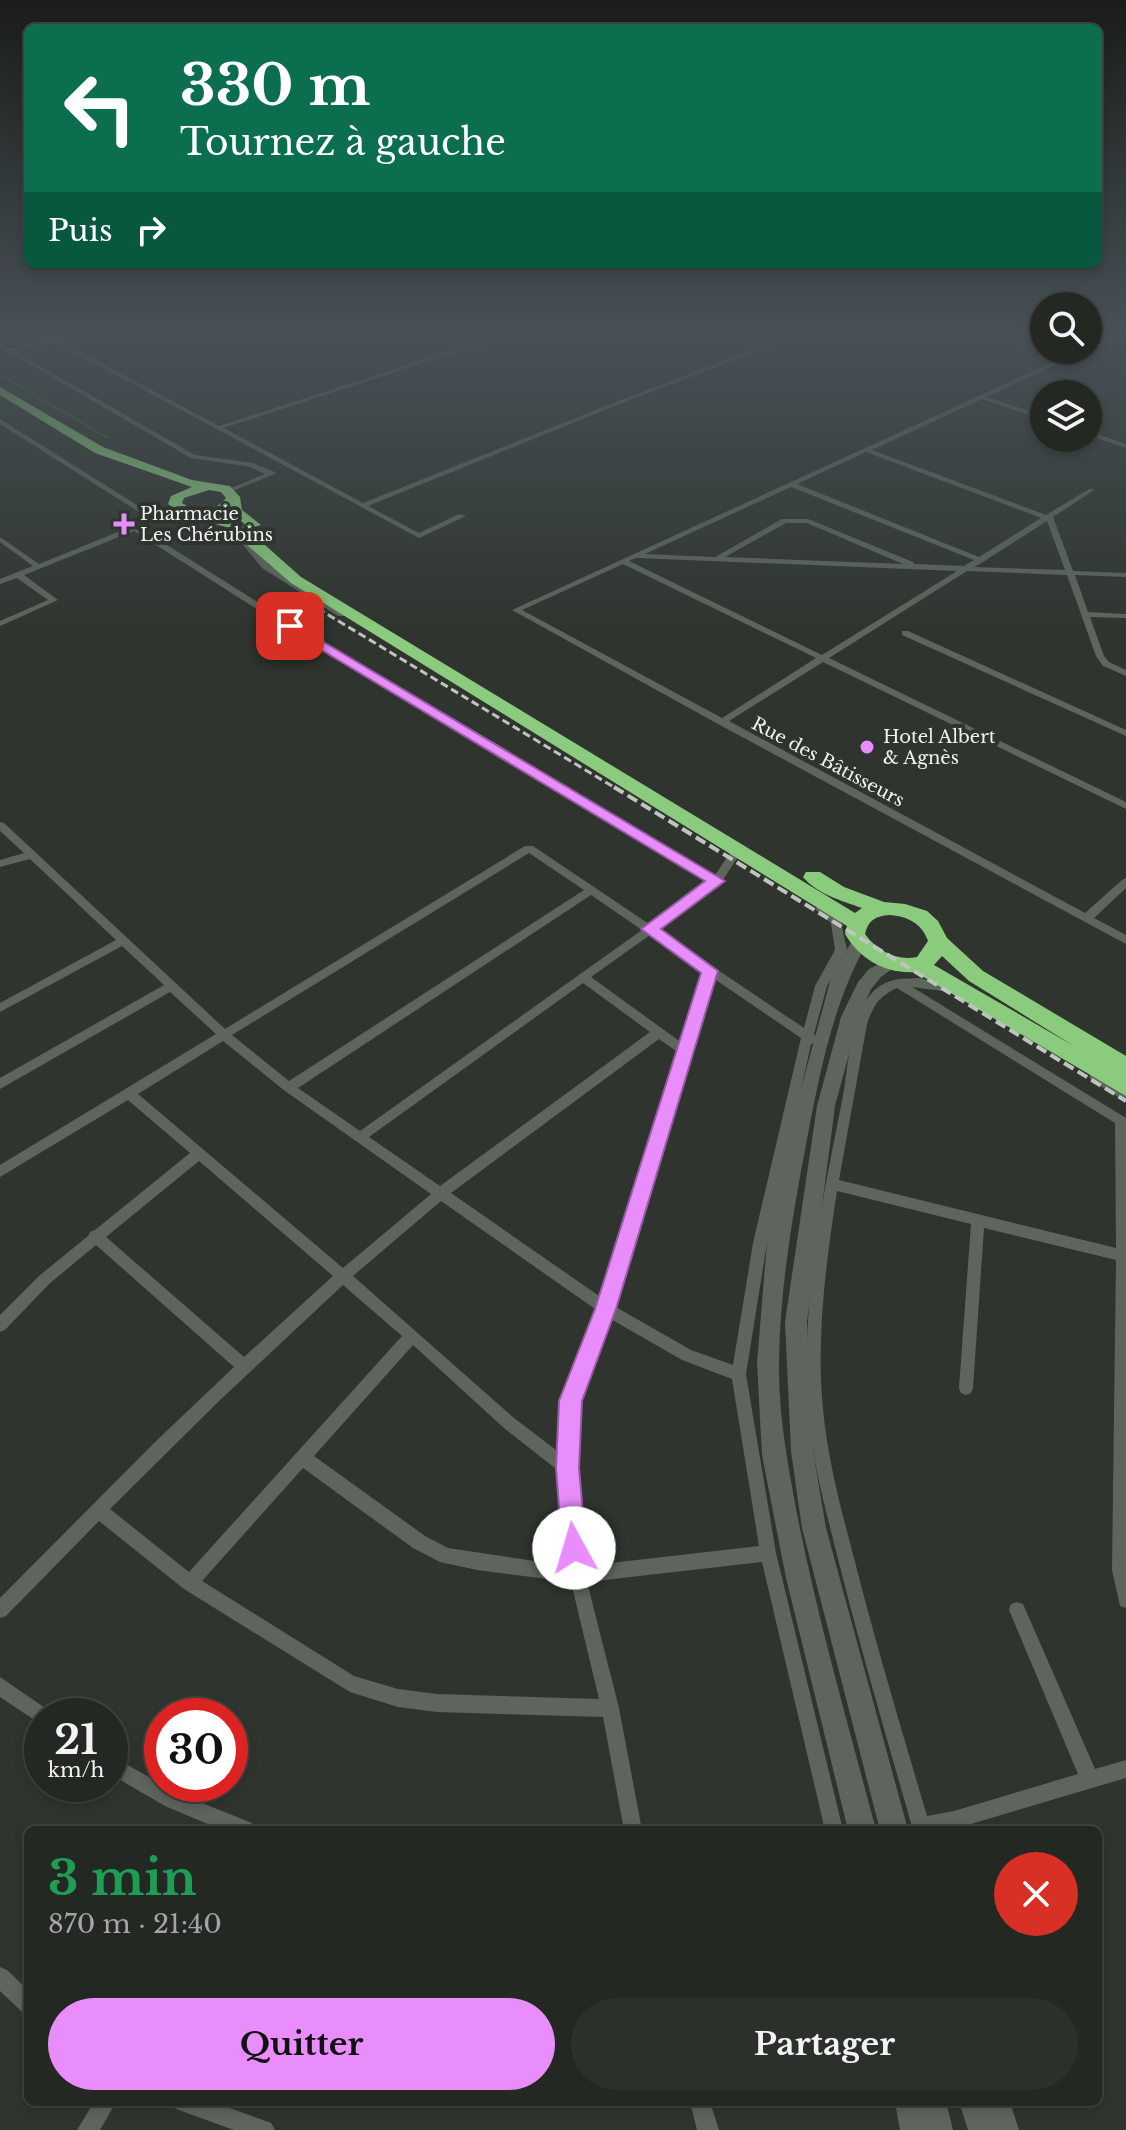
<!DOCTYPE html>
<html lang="fr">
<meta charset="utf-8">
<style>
:root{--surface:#232822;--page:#2b302a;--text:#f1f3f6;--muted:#a3a6a5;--line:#404440;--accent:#e98dfd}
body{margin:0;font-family:"Libre Baskerville",serif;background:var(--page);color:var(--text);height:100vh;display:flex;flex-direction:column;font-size:30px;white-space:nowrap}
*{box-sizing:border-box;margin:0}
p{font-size:26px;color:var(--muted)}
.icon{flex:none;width:44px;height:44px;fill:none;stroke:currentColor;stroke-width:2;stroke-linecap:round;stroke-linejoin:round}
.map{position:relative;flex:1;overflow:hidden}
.sheet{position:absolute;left:24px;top:1826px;width:1078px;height:280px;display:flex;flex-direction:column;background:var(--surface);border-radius:12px;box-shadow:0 4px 12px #0003,0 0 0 2px var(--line)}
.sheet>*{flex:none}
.guide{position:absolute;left:24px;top:24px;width:1078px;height:244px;border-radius:12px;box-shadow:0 4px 12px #0003,0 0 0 2px var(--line);background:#0b6e4f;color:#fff;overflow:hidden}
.fabs{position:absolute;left:1030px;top:292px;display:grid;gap:16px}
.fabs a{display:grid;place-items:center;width:72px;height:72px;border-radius:50%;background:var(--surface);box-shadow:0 4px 12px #0003,0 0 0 2px var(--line);font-size:40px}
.speed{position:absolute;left:24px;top:1698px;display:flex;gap:16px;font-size:40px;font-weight:700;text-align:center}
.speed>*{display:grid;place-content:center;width:104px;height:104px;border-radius:50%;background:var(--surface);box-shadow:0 4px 12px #0003,0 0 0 2px var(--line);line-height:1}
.speed small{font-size:20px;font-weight:400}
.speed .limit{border:12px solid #d22;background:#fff;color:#111}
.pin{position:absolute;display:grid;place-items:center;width:68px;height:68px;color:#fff;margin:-34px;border-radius:16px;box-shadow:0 4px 12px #0006}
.me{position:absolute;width:88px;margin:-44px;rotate:354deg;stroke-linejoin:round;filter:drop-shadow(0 0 6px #0008)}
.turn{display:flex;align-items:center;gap:28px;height:168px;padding:0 24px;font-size:36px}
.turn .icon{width:104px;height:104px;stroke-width:2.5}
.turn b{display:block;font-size:56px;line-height:68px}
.then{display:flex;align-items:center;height:76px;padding:0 24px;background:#0003;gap:16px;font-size:30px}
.round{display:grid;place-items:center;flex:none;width:84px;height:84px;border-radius:42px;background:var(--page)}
.head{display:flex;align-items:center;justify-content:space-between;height:136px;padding:0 24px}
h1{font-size:48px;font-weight:800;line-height:60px;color:#1e9e55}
.primary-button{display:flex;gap:16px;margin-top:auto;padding:16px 24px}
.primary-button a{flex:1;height:92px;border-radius:48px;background:var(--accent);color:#111;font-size:32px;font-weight:800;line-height:92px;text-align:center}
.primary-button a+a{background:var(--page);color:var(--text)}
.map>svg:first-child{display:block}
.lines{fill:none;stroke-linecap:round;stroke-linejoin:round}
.stream{stroke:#34602b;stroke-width:2}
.street{fill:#5e655d;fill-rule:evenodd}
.secondary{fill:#5e655d;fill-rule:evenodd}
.highway{fill:#8acb7d;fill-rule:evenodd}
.rail-far1{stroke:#c0c4bf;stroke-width:3;stroke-dasharray:8 4;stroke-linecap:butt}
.rail{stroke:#c0c4bf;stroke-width:4;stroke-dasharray:11 5;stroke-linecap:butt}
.route{fill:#e98dfd;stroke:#975ca4;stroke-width:2}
.poi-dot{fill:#e98dfd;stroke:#2f352e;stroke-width:3}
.labels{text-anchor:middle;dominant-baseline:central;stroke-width:8;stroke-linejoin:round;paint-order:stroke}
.far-poi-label{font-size:18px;fill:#eff2ee;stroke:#2f352e;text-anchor:start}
.far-street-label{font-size:18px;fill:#eff2ee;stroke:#2f352e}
</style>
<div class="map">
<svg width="1126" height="2130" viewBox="0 0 1126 2130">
<rect width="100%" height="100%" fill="#2f352e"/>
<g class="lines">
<path class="stream" d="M0 375 108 438"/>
<g class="street">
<path d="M33 330H41L54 337 79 330H89L58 340 219 426 515 330H524L224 428 363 503 613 403 804 330H813L617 405 368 506 419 533 459 514 466 516 419 538 53 341 16 352 195 455 253 463 277 473 230 492H226V490L265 474 251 467 191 458 10 353H6V351L0 347V343L11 349 48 339Z"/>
<path d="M1123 330H1126V333L1088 350V346Z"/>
<path d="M1079 350H1087L987 397 1044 416V420L982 399 872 450 1046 515 1089 489H1093V491L1053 517 1073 571 1126 573V577L1075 575 1088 612 1126 614V618L1090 617 1104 656 1109 662 1126 670V676L1103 666 1096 656 1067 575 967 571 829 658 1126 802V809L823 662 729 721 1085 913 1122 880 1126 878V888L1094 918 1126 935V944L718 724 512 610ZM866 452 1041 518 979 557 797 484ZM791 487 974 560 964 566 914 564 913 562 808 519H782L715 557 645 554ZM1047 521 1065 570 974 567 983 562ZM786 523H807L903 564 725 557ZM636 558H638L957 571 822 655 629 561ZM623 564 816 658 722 718 522 610Z"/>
<path d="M0 419 156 517 176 508H182V512L140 528 318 640 715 875 730 853H738L739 855 721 883 657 929 804 1028 815 986 835 950 831 923 815 909 820 905 840 918 847 950 827 986 814 1034 819 1040 817 1043 811 1044 767 1243 746 1374 776 1553 843 1830H825L762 1562 587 1582 619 1708 642 1830H624L603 1717 437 1712 398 1707 350 1692 184 1589 99 1521 6 1616 0 1618V1598L154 1443 234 1367 96 1245 49 1284 5 1330 0 1332V1315L39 1276 88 1236 90 1232 95 1230 190 1153 128 1100 0 1177V1165L216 1034 170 992 0 1089V1078L164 985 122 946 0 1012V1003L116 940 30 859 0 867V860L24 853 0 831V822L4 823 225 1029 525 846H533L649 924 710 881 312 644 134 531 24 575 58 600 0 626V621L48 600 17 578 0 584V579L33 566 0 542V537L39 564 150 519 0 424ZM529 853 584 890 289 1081 232 1035ZM591 895 642 930 360 1131 298 1088ZM650 935 704 972 682 1043 591 977ZM713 978 801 1038 753 1243 733 1365 691 1350 614 1306ZM583 983 650 1032 440 1186 369 1137ZM659 1039 679 1053 602 1298 451 1193ZM223 1041 285 1091 431 1194 343 1268 138 1094ZM199 1161 333 1276 244 1357 106 1237ZM441 1201 598 1311 563 1401 560 1453 514 1418 353 1276ZM343 1285 402 1336 189 1572 110 1509 219 1401ZM609 1318 682 1360 732 1379 759 1546 584 1566 575 1468 577 1401ZM413 1345 504 1428 560 1472 568 1566 448 1548 425 1536 314 1456ZM303 1468 413 1548 440 1562 477 1570 571 1582 599 1699 437 1694 398 1689 354 1676 202 1581Z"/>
<path d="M1088 431 1126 444V448L1088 435Z"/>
<path d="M239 536H245L268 564 344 612V616H338L262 568 239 540Z"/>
<path d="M902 631H908L1126 730V736L902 635Z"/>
<path d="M918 978 954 985 956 988 950 992 912 987 1126 1118V1608L1120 1606 1112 1570 1116 1260 984 1228 973 1388 971 1393 966 1395 961 1393 959 1388 971 1224 837 1191C826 1263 816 1337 823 1409 828 1461 841 1509 854 1558 876 1645 902 1731 927 1816L954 1811 1078 1774 1009 1610 1011 1604 1017 1602 1023 1604 1095 1769 1126 1760V1778L954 1829 913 1830C887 1739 860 1647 837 1555 825 1506 811 1458 808 1407 801 1303 822 1201 842 1101 850 1064 848 991 894 980 900 978 910 979 918 978ZM897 988 1115 1123 1116 1248 839 1180 867 1024C873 1006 879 996 897 988Z"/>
<path d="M1095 1072 1126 1091V1102L1091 1080 1089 1077 1091 1074Z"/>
<path d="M0 1677 48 1710 51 1716H42V1725L0 1697Z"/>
<path d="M110 1755 177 1793 252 1823 254 1830H222L165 1806 110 1774Z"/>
<path d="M0 1967 7 1970 28 1990V2014L21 2011 0 1991Z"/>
<path d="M94 2102H116L100 2130H77Z"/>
<path d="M173 2102H213L271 2123 275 2130H234L176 2109Z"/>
<path d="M690 2102H710L719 2130H697Z"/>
<path d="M895 2102H915L922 2130H900Z"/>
<path d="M990 2102H1010L1019 2130H997Z"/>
</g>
<g class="secondary">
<path d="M859 937 867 943C833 1003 820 1072 807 1139 793 1213 780 1286 779 1362 778 1416 789 1471 799 1524 820 1627 849 1728 876 1830H848L786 1578 762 1455 757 1363 767 1242 792 1122 831 978 853 939Z"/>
<path d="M891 958 899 964 881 977 871 989 859 1017 835 1106 807 1322 813 1451 826 1528 908 1830H880L802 1528 791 1451 785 1322 817 1106 841 1017 858 982 869 969Z"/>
<path d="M914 2102H946L953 2130H921Z"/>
<path d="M959 2102H991L1000 2130H968Z"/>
</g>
<path class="highway" d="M0 387 103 447 192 480 230 486 240 497 242 510 261 525 249 528 229 510 220 515 247 529 301 577 855 913 862 908C842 901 817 894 803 877L806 872H820L844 887 884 902 905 904 927 911 938 921 947 938 983 971 1126 1056V1096L915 972C885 974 860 959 845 934L847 926 291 583 226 527 183 515 168 504 171 496 192 487 95 453 0 395ZM209 490 221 492 226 498C215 512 197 514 182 503L184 498ZM889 915C907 916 922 923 928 941L917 957C897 961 877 951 865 934 868 920 876 916 889 915ZM942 956 969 981 1074 1046 934 965Z"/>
<path class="rail-far1" d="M297 596 617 789"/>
<path class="rail" d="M614 787 1126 1101"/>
</g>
<linearGradient id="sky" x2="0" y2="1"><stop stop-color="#1a1d19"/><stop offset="0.53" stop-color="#475157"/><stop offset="1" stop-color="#475157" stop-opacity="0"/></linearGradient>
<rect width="1126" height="628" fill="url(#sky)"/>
<path class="route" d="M290 622 725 881 661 929 718 971 616 1309 582 1401 579 1468 586 1548 582 1557 574 1560 565 1557 562 1548 556 1468 559 1401 595 1309 701 973 641 929 705 881 285 628V623Z"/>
<g class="poi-dot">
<path d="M120 512h8v8h8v8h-8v8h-8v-8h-8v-8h8z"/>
<circle cx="867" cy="747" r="8"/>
</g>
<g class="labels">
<g class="far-poi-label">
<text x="140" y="514">Pharmacie<tspan x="140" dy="21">Les Chérubins</tspan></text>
<text x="883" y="737">Hotel Albert<tspan x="883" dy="21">&amp; Agnès</tspan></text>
</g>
<g class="far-street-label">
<text transform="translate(828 762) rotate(28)">Rue des Bâtisseurs</text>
</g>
</g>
</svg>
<div class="fabs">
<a><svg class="icon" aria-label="search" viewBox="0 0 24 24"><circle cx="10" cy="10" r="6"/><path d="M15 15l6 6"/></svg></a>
<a><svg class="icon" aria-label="layers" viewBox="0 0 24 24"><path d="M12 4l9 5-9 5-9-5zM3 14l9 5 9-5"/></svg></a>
</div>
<div class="speed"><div>21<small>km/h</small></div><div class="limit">30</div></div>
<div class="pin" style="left:290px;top:626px;background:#d93025"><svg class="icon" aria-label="arrive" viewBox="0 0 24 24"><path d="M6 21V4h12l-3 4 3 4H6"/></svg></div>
<svg class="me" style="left:574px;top:1548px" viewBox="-20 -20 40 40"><circle r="19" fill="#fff"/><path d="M0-13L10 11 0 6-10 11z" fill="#e98dfd"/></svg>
<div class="guide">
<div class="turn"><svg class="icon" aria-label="left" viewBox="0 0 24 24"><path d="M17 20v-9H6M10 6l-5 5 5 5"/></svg><div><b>330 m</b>Tournez à gauche</div></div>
<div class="then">Puis<svg class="icon" aria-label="right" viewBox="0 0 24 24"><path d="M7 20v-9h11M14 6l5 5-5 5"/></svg></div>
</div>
<section class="sheet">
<div class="head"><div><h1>3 min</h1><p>870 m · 21:40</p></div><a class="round" style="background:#d93025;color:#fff"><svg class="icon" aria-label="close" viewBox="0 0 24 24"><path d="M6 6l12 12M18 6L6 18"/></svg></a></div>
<div class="primary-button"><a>Quitter</a><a>Partager</a></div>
</section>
</div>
